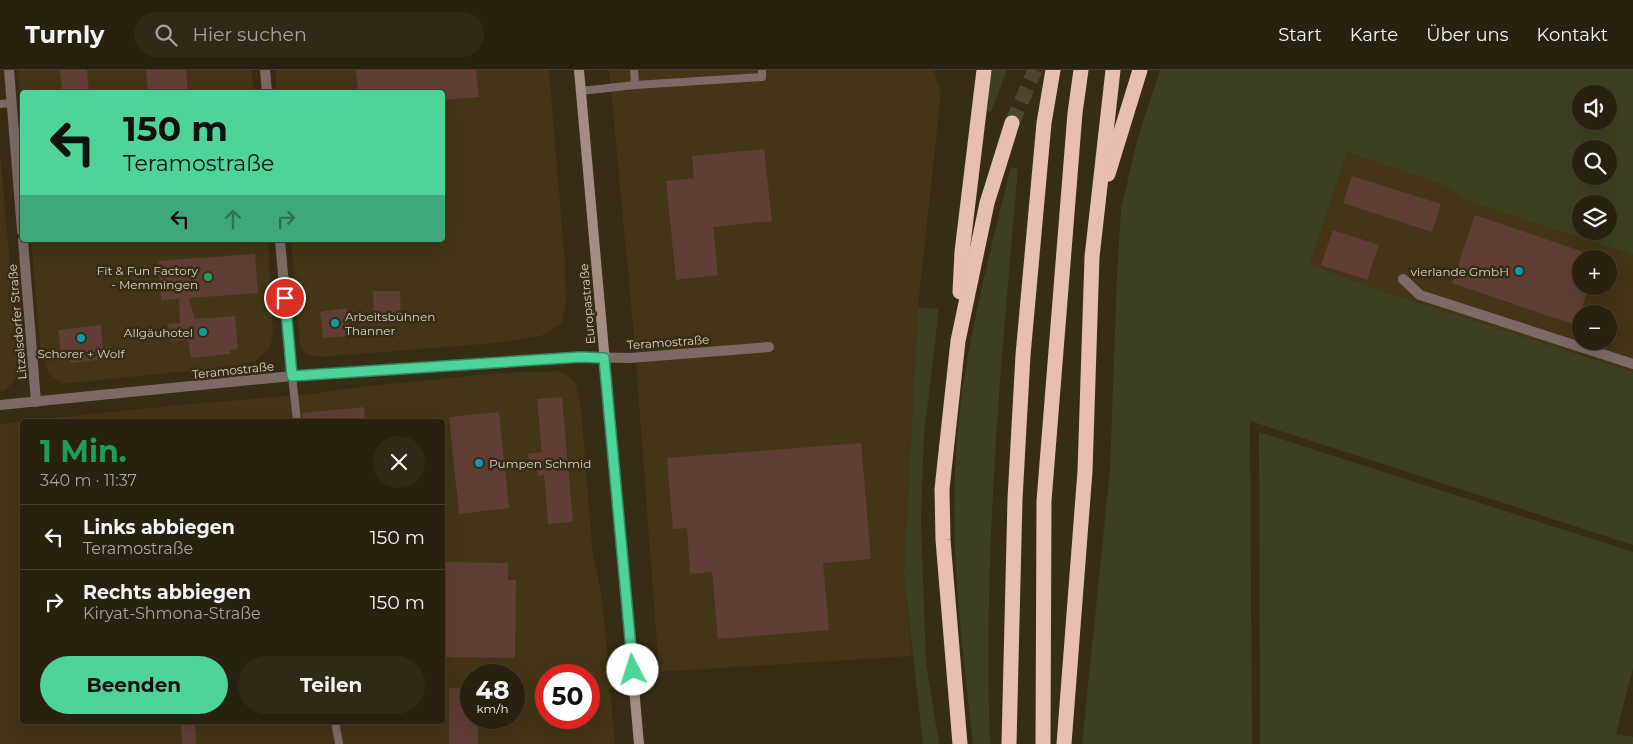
<!DOCTYPE html>
<html lang="de">
<meta charset="utf-8">
<style>
:root{--surface:#29210f;--page:#312918;--text:#f1f3f6;--muted:#a5a39e;--line:#453e2f;--accent:#4ed399}
body{margin:0;font-family:Montserrat,sans-serif;background:var(--page);color:var(--text);height:100vh;display:flex;flex-direction:column;font-size:19px;white-space:nowrap}
*{box-sizing:border-box;margin:0}
p{font-size:16px;color:var(--muted)}
.icon{flex:none;width:28px;height:28px;fill:none;stroke:currentColor;stroke-width:2;stroke-linecap:round;stroke-linejoin:round}
.map{position:relative;flex:1;overflow:hidden}
.details{position:absolute;left:20px;top:349px;width:425px;height:305px;display:flex;flex-direction:column;background:var(--surface);border-radius:5px;box-shadow:0 5px 20px #0002,0 0 0 1px var(--line)}
.details>*{flex:none}
.top-card{position:absolute;left:20px;top:20px;width:425px;height:152px;border-radius:5px;box-shadow:0 5px 20px #0002,0 0 0 1px var(--line);background:#4ed399;color:#111;overflow:hidden}
.fabs{position:absolute;left:1572px;top:15px;display:grid;gap:10px}
.fabs a{display:grid;place-items:center;width:45px;height:45px;border-radius:50%;background:var(--surface);box-shadow:0 5px 20px #0002,0 0 0 1px var(--line);font-size:25px}
.speed{position:absolute;left:460px;top:594px;display:flex;gap:10px;font-size:25px;font-weight:700;text-align:center}
.speed>*{display:grid;place-content:center;width:65px;height:65px;border-radius:50%;background:var(--surface);box-shadow:0 5px 20px #0002,0 0 0 1px var(--line);line-height:1}
.speed small{font-size:12px;font-weight:400}
.speed .limit{border:8px solid #d22;background:#fff;color:#111}
.pin{position:absolute;display:grid;place-items:center;width:42px;height:42px;color:#fff;margin:-21px;border:2px solid #fff;border-radius:50%;box-shadow:0 1px 5px #0007}
.me{position:absolute;width:55px;margin:-28px;rotate:355deg;stroke-linejoin:round;filter:drop-shadow(0 0 4px #0008)}
.turn{display:flex;align-items:center;gap:18px;height:105px;padding:0 20px;font-size:22px}
.turn .icon{width:65px;height:65px;stroke-width:2.5}
.turn b{display:block;font-size:35px;line-height:42px}
.lanes{display:flex;align-items:center;height:48px;padding:0 20px;background:#0003;justify-content:center;gap:25px;direction:ltr}
.lanes .off{opacity:.35}
.round{display:grid;place-items:center;flex:none;width:52px;height:52px;border-radius:26px;background:var(--page)}
.summary{display:flex;align-items:center;justify-content:space-between;height:85px;padding:0 20px}
h1{font-size:30px;font-weight:700;line-height:38px;color:#1e9e55}
.primary-button{display:flex;gap:10px;margin-top:auto;padding:10px 20px}
.primary-button a{flex:1;height:58px;border-radius:30px;background:var(--accent);color:#111;font-size:20px;font-weight:700;line-height:58px;text-align:center}
.primary-button a+a{background:var(--page);color:var(--text)}
ul{padding:0;list-style:none}
li{display:flex;align-items:center;gap:15px;height:65px;padding:0 20px;border-top:1px solid var(--line)}
li div{flex:1}
li b{display:block;font-size:19px}
li em{font-style:normal}
header{display:flex;align-items:center;gap:30px;box-sizing:border-box;height:70px;padding:0 25px;background:var(--surface);border-bottom:1px solid var(--line)}
header strong{font-size:24px}
nav{display:flex;gap:28px;margin-inline-start:auto;font-size:18px}
.search{width:350px;height:45px;background:var(--page);display:flex;align-items:center;gap:12px;box-sizing:border-box;padding:0 18px;border-radius:28px;color:var(--muted);font-size:19px}
.map>svg:first-child{display:block}
.built{fill:#433515;fill-rule:evenodd}
.green{fill:#3d4020;fill-rule:evenodd}
.building{fill:#603e36}
.lines{fill:none;stroke-linecap:round;stroke-linejoin:round}
.highway-tunnel{stroke:#4f452e;stroke-width:15;stroke-dasharray:15 8;stroke-linecap:butt}
.lane{stroke:#7b6b65;stroke-width:8}
.street{stroke:#7b6b65;stroke-width:10}
.secondary{stroke:#a68d83;stroke-width:10}
.highway{stroke:#e6bfb0;stroke-width:15}
.route-casing{stroke:#338963;stroke-width:12}
.route{stroke:#4ed399;stroke-width:9}
.culture-dot{fill:#0f9aa8;stroke:#372c14;stroke-width:2}
.leisure-dot{fill:#2e9e5b;stroke:#372c14;stroke-width:2}
.labels{text-anchor:middle;dominant-baseline:central;stroke-width:5;stroke-linejoin:round;paint-order:stroke}
.poi-label{font-size:12px;fill:#d8d1c3;stroke:#372c14;text-anchor:end}
.street-label{font-size:12px;fill:#d8d1c3;stroke:#372c14}
</style>
<header>
<strong>Turnly</strong>
<div class="search"><svg class="icon" aria-label="search" viewBox="0 0 24 24"><circle cx="10" cy="10" r="6"/><path d="M15 15l6 6"/></svg>Hier suchen</div>
<nav><a>Start</a><a>Karte</a><a>Über uns</a><a>Kontakt</a></nav>
</header>
<div class="map">
<svg width="1633" height="674" viewBox="0 0 1633 674">
<rect width="100%" height="100%" fill="#372c14"/>
<g class="built">
<path d="M18 0H252L254 22H22V69Z"/>
<path d="M275 0H549L565 194 566 233 561 254 541 266 497 273 321 287 308 285 300 277 291 170H442V22H277Z"/>
<path d="M609 0H934L941 24 918 237 904 506 912 586 659 602 634 266Z"/>
<path d="M0 82 19 295 14 311 4 321H0Z"/>
<path d="M1347 82 1448 117 1470 132 1633 185V302L1376 219 1310 194ZM1581 189H1609V216H1581ZM1581 244H1609V271H1581Z"/>
<path d="M31 170H268L273 263 270 278 255 292 217 298 62 314 48 303 41 281Z"/>
<path d="M557 301 566 304 576 314 581 336 592 476 603 535 615 674H0V354L22 351V651H442V351H25L168 336 312 324 358 317 500 303ZM471 605H514V648H471ZM546 605H589V648H546Z"/>
</g>
<g class="green">
<path d="M991 0H1007L991 42 987 41Z"/>
<path d="M1160 0H1633V185L1470 132 1448 117 1347 82 1310 194 1376 219 1633 302V475L1250 351 1252 674H1082L1110 400 1117 206 1121 139 1138 67ZM1581 24H1609V51H1581ZM1581 79H1609V106H1581ZM1581 134H1609V161H1581Z"/>
<path d="M1011 97 1018 99C1001 290 983 482 990 674H973C963 584 951 493 955 402 959 298 986 198 1011 97Z"/>
<path d="M918 237 939 239 924 364 921 452 926 593 939 674H923L904 506Z"/>
<path d="M1259 362 1633 482V598L1616 664 1633 667V674H1260Z"/>
</g>
<g class="building">
<path d="M60 0H87L89 22H62Z"/>
<path d="M146 0H186L188 22H148Z"/>
<path d="M356 0H476L479 27 442 30V22H358Z"/>
<path d="M764 79 772 151 713 157 718 205 676 210 666 111 694 108 692 86Z"/>
<path d="M1352 106 1441 134 1432 162 1343 133Z"/>
<path d="M1475 145 1581 181V216H1589L1581 241V257L1452 213Z"/>
<path d="M1333 160 1379 175 1367 210 1321 195Z"/>
<path d="M255 184 258 223 189 228 195 249 235 246 238 279 230 280V284L191 288 188 270 170 271 168 254 180 253 179 229 161 230 158 191Z"/>
<path d="M373 221H400L401 248 374 247Z"/>
<path d="M347 238 350 266 323 268 320 242Z"/>
<path d="M101 255 103 278 112 277 113 288 70 293 69 282 61 283 58 260Z"/>
<path d="M562 327 573 452 548 454 544 405 538 406 537 395H529L528 384 542 382 537 329Z"/>
<path d="M364 337 365 351H303L302 343Z"/>
<path d="M499 342 509 438 459 444 449 347Z"/>
<path d="M861 373 871 489 823 493 829 560 718 569 712 502 690 504 687 458 673 459 667 388Z"/>
<path d="M442 492 508 493V510H516L515 588 445 587 446 511H442Z"/>
<path d="M449 618 471 619V648H478V674H449Z"/>
<path d="M181 651H195L196 674H182Z"/>
</g>
<g class="lines">
<path class="highway-tunnel" d="M1012 53 1035 0"/>
<g class="lane">
<path d="M634 0 635 15"/>
<path d="M581 21 635 15 762 7V0"/>
<path d="M0 34 12 33"/>
<path d="M292 306 297 351"/>
<path d="M335 651 339 674"/>
</g>
<g class="street">
<path d="M9 0 22 161"/>
<path d="M265 0 267 22"/>
<path d="M23 170 36 332"/>
<path d="M280 170 292 306"/>
<path d="M1403 209 1420 225 1633 294"/>
<path d="M0 335 292 306 581 287 630 288 769 277"/>
</g>
<path class="secondary" d="M579 0 639 674"/>
<g class="highway">
<path d="M1108 104 1140 0"/>
<path d="M960 222 962 182 984 0"/>
<path d="M960 674 943 470 942 419 958 271 987 133 1012 53"/>
<path d="M1009 674 1015 429 1023 285 1044 53 1053 0"/>
<path d="M1043 674 1044 431 1075 43 1081 0"/>
<path d="M1064 674 1085 401 1092 187 1113 0"/>
</g>
</g>
<g class="lines">
<defs>
<path id="route" d="M285 228 292 306 581 287 604 288 633 600"/>
</defs>
<use href="#route" class="route-casing"/>
<use href="#route" class="route"/>
</g>
<g class="culture-dot">
<circle cx="1519" cy="201" r="5"/>
<circle cx="335" cy="253" r="5"/>
<circle cx="203" cy="262" r="5"/>
<circle cx="81" cy="268" r="5"/>
<circle cx="479" cy="393" r="5"/>
</g>
<circle class="leisure-dot" cx="208" cy="207" r="5"/>
<g class="labels">
<g class="poi-label">
<text x="198" y="200">Fit &amp; Fun Factory<tspan x="198" dy="14">- Memmingen</tspan></text>
<text x="1509" y="201">vierlande GmbH</text>
<text x="345" y="246" text-anchor="start">Arbeitsbühnen<tspan x="345" dy="14">Thanner</tspan></text>
<text x="193" y="262">Allgäuhotel</text>
<text x="81" y="283" text-anchor="middle">Schorer + Wolf</text>
<text x="489" y="393" text-anchor="start">Pumpen Schmid</text>
</g>
<g class="street-label">
<text transform="translate(587 234) rotate(-95)">Europastraße</text>
<text transform="translate(17 252) rotate(-95)">Litzelsdorfer Straße</text>
<text transform="translate(668 272) rotate(-4)">Teramostraße</text>
<text transform="translate(233 300) rotate(-6)">Teramostraße</text>
</g>
</g>
</svg>
<div class="fabs">
<a><svg class="icon" aria-label="sound" viewBox="0 0 24 24"><path d="M4 9h4l5-4v14l-5-4H4zM17 9q2 3 0 6"/></svg></a>
<a><svg class="icon" aria-label="search" viewBox="0 0 24 24"><circle cx="10" cy="10" r="6"/><path d="M15 15l6 6"/></svg></a>
<a><svg class="icon" aria-label="layers" viewBox="0 0 24 24"><path d="M12 4l9 5-9 5-9-5zM3 14l9 5 9-5"/></svg></a>
<a>+</a>
<a>−</a>
</div>
<div class="speed"><div>48<small>km/h</small></div><div class="limit">50</div></div>
<div class="pin" style="left:285px;top:228px;background:#d93025"><svg class="icon" aria-label="arrive" viewBox="0 0 24 24"><path d="M6 21V4h12l-3 4 3 4H6"/></svg></div>
<svg class="me" style="left:633px;top:600px" viewBox="-20 -20 40 40"><circle r="19" fill="#fff"/><path d="M0-13L10 11 0 6-10 11z" fill="#4ed399"/></svg>
<div class="top-card">
<div class="turn"><svg class="icon" aria-label="left" viewBox="0 0 24 24"><path d="M17 20v-9H6M10 6l-5 5 5 5"/></svg><div><b>150 m</b>Teramostraße</div></div>
<div class="lanes"><svg class="icon" aria-label="left" viewBox="0 0 24 24"><path d="M17 20v-9H6M10 6l-5 5 5 5"/></svg><svg class="icon off" aria-label="ahead" viewBox="0 0 24 24"><path d="M12 20V5M6 11l6-6 6 6"/></svg><svg class="icon off" aria-label="right" viewBox="0 0 24 24"><path d="M7 20v-9h11M14 6l5 5-5 5"/></svg></div>
</div>
<section class="details">
<div class="summary"><div><h1>1 Min.</h1><p>340 m · 11:37</p></div><a class="round"><svg class="icon" aria-label="close" viewBox="0 0 24 24"><path d="M6 6l12 12M18 6L6 18"/></svg></a></div>
<ul>
<li><svg class="icon" aria-label="left" viewBox="0 0 24 24"><path d="M17 20v-9H6M10 6l-5 5 5 5"/></svg><div><b>Links abbiegen</b><p>Teramostraße</p></div><em>150 m</em></li>
<li><svg class="icon" aria-label="right" viewBox="0 0 24 24"><path d="M7 20v-9h11M14 6l5 5-5 5"/></svg><div><b>Rechts abbiegen</b><p>Kiryat-Shmona-Straße</p></div><em>150 m</em></li>
</ul>
<div class="primary-button"><a>Beenden</a><a>Teilen</a></div>
</section>
</div>
